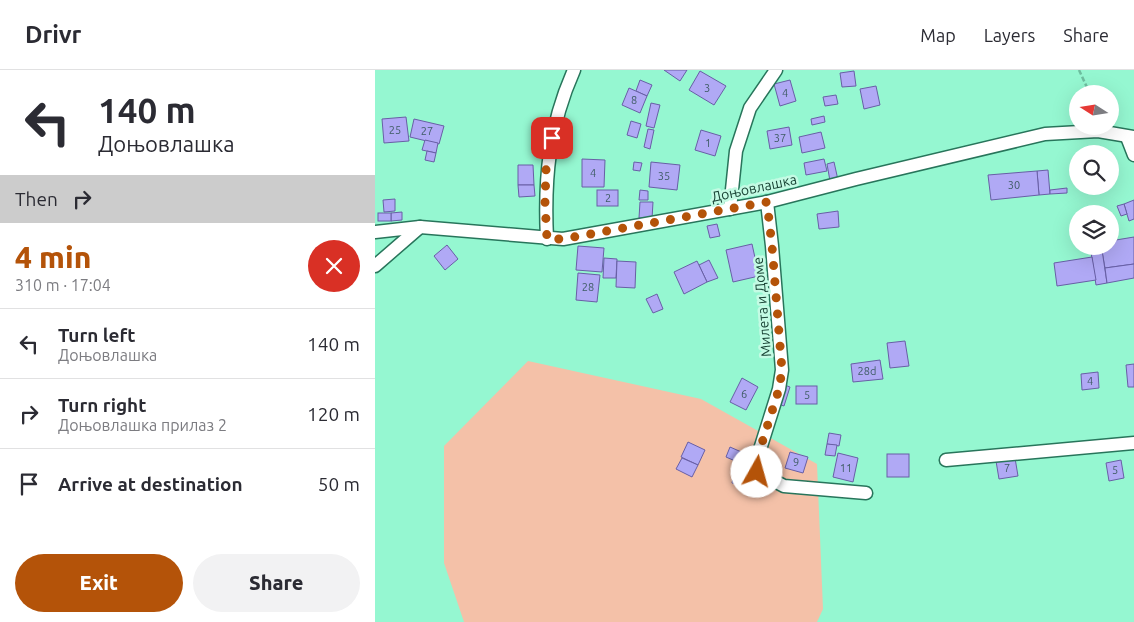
<!DOCTYPE html>
<meta charset="utf-8">
<style>
:root{--surface:#fff;--page:#f2f2f3;--text:#2b2b33;--muted:#7c7c81;--line:#e1e1e2;--accent:#b45309}
body{margin:0;font-family:Ubuntu,sans-serif;background:var(--page);color:var(--text);height:100vh;display:flex;flex-direction:column;font-size:19px;white-space:nowrap}
*{box-sizing:border-box;margin:0}
p{font-size:16px;color:var(--muted)}
.icon{flex:none;width:28px;height:28px;fill:none;stroke:currentColor;stroke-width:2;stroke-linecap:round;stroke-linejoin:round}
.map{position:relative;flex:1;overflow:hidden}
.panel{display:flex;flex-direction:column;background:var(--surface);width:375px}
.panel>*{flex:none}
.top-card{background:#fff;color:var(--text);overflow:hidden}
.needle{width:32px;rotate:282deg}
.fabs{position:absolute;left:694px;top:15px;display:grid;gap:10px}
.fabs a{display:grid;place-items:center;width:50px;height:50px;border-radius:50%;background:var(--surface);box-shadow:0 5px 20px #0002;font-size:25px}
.pin{position:absolute;display:grid;place-items:center;width:42px;height:42px;color:#fff;margin:-21px;border-radius:10px;box-shadow:0 2px 8px #0006}
.me{position:absolute;width:55px;margin:-28px;rotate:7deg;stroke-linejoin:round;filter:drop-shadow(0 0 4px #0008)}
.turn{display:flex;align-items:center;gap:18px;height:105px;padding:0 15px;font-size:22px}
.turn .icon{width:65px;height:65px;stroke-width:2.5}
.turn b{display:block;font-size:35px;line-height:42px}
.then{display:flex;align-items:center;height:48px;padding:0 15px;background:#0003;gap:10px;font-size:19px}
.round{display:grid;place-items:center;flex:none;width:52px;height:52px;border-radius:26px;background:var(--page)}
.headline{display:flex;align-items:center;justify-content:space-between;height:85px;padding:0 15px}
h1{font-size:30px;font-weight:800;line-height:38px;color:var(--accent)}
.action{display:flex;gap:10px;margin-top:auto;padding:10px 15px}
.action a{flex:1;height:58px;border-radius:30px;background:var(--accent);color:#fff;font-size:20px;font-weight:800;line-height:58px;text-align:center}
.action a+a{background:var(--page);color:var(--text)}
ul{padding:0;list-style:none}
li{display:flex;align-items:center;gap:15px;height:70px;padding:0 15px;border-top:1px solid var(--line)}
li div{flex:1}
li b{display:block;font-size:19px}
li em{font-style:normal}
header{display:flex;align-items:center;gap:30px;box-sizing:border-box;height:70px;padding:0 25px;background:var(--surface);border-bottom:1px solid var(--line)}
header strong{font-size:24px}
nav{display:flex;gap:28px;margin-inline-start:auto;font-size:18px}
main{display:flex;flex:1;min-height:0}
.map>svg:first-child{display:block}
.green{fill:#f4c1a8}
.building{fill:#b0a9f5;stroke:#685fa5}
.lines{fill:none;stroke-linecap:round;stroke-linejoin:round}
.minor-casing{stroke:#28755b;stroke-width:15}
.path{stroke:#6dbe9f;stroke-width:2.5;stroke-dasharray:5 2.5;stroke-linecap:butt}
.minor{stroke:#fff;stroke-width:12}
.route{stroke:#b45309;stroke-width:9;stroke-dasharray:0 16.2}
.labels{text-anchor:middle;dominant-baseline:central;stroke-width:5;stroke-linejoin:round;paint-order:stroke}
.number-label{font-size:11px;fill:#3f5c65}
.street-label{font-size:14px;fill:#194335;stroke:#c4fbe4}
</style>
<header>
<strong>Drivr</strong>
<nav><a>Map</a><a>Layers</a><a>Share</a></nav>
</header>
<main>
<section class="panel">
<div class="top-card">
<div class="turn"><svg class="icon" aria-label="left" viewBox="0 0 24 24"><path d="M17 20v-9H6M10 6l-5 5 5 5"/></svg><div><b>140 m</b>Доњовлашка</div></div>
<div class="then">Then<svg class="icon" aria-label="right" viewBox="0 0 24 24"><path d="M7 20v-9h11M14 6l5 5-5 5"/></svg></div>
</div>
<div class="headline"><div><h1>4 min</h1><p>310 m · 17:04</p></div><a class="round" style="background:#d93025;color:#fff"><svg class="icon" aria-label="close" viewBox="0 0 24 24"><path d="M6 6l12 12M18 6L6 18"/></svg></a></div>
<ul>
<li><svg class="icon" aria-label="left" viewBox="0 0 24 24"><path d="M17 20v-9H6M10 6l-5 5 5 5"/></svg><div><b>Turn left</b><p>Доњовлашка</p></div><em>140 m</em></li>
<li><svg class="icon" aria-label="right" viewBox="0 0 24 24"><path d="M7 20v-9h11M14 6l5 5-5 5"/></svg><div><b>Turn right</b><p>Доњовлашка прилаз 2</p></div><em>120 m</em></li>
<li><svg class="icon" aria-label="arrive" viewBox="0 0 24 24"><path d="M6 21V4h12l-3 4 3 4H6"/></svg><div><b>Arrive at destination</b></div><em>50 m</em></li>
</ul>
<div class="action"><a>Exit</a><a>Share</a></div>
</section>
<div class="map">
<svg width="759" height="552" viewBox="0 0 759 552">
<rect width="100%" height="100%" fill="#95f7d1"/>
<path class="green" d="M153 291 326 329 442 394 448 539 442 552H89L69 493V376Z"/>
<g class="building">
<path d="M289 0H312L305 11Z"/>
<path d="M325 1 351 16 339 35 314 20Z"/>
<path d="M479 1 481 16 467 17 465 3Z"/>
<path d="M265 10 277 15 272 26 261 21Z"/>
<path d="M415 10 421 31 405 36 399 14Z"/>
<path d="M501 16 505 35 489 39 485 19Z"/>
<path d="M254 18 272 26 265 43 247 35Z"/>
<path d="M461 25 463 34 450 36 448 27Z"/>
<path d="M276 33 285 35 279 58 271 56Z"/>
<path d="M449 46 450 52 437 55 436 49Z"/>
<path d="M31 47 34 71 9 73 7 49Z"/>
<path d="M39 49 69 56 64 74 35 67Z"/>
<path d="M256 51 266 54 262 68 252 65Z"/>
<path d="M414 57 417 75 395 79 392 61Z"/>
<path d="M273 59 279 60 275 79 269 77Z"/>
<path d="M326 60 346 66 340 86 320 80Z"/>
<path d="M446 62 450 78 427 83 424 67Z"/>
<path d="M50 70 63 73 61 83 47 80Z"/>
<path d="M52 81 61 83 59 92 50 90Z"/>
<path d="M207 89 230 90 229 117H207Z"/>
<path d="M449 89 452 101 431 105 429 93Z"/>
<path d="M259 92 267 93 265 101 258 100Z"/>
<path d="M276 92 305 95 302 120 274 117Z"/>
<path d="M459 92 463 110 455 111 452 94Z"/>
<path d="M143 95H158L159 115H143Z"/>
<path d="M673 100 675 124 664 125 662 101Z"/>
<path d="M662 101 664 125 616 130 613 105Z"/>
<path d="M143 115H159L160 126 144 127Z"/>
<path d="M692 118V123L675 124V120Z"/>
<rect x="222" y="120" width="21" height="16"/>
<path d="M265 120 273 121V130H264Z"/>
<path d="M20 129V141L9 142 8 130Z"/>
<path d="M759 130V149L754 151 749 134Z"/>
<path d="M265 132H278L277 149 264 148Z"/>
<path d="M749 134 752 144 746 146 742 136Z"/>
<path d="M463 141 464 157 444 159 442 144Z"/>
<path d="M27 142V150L16 151V143Z"/>
<rect x="3" y="143" width="13" height="8"/>
<path d="M342 154 345 166 335 168 332 156Z"/>
<path d="M759 167V194L730 198 726 176H735V171Z"/>
<path d="M377 174 384 206 358 212 351 180Z"/>
<path d="M72 175 83 189 70 200 59 186Z"/>
<path d="M203 176 229 178 227 202 201 200Z"/>
<path d="M727 180 732 213 721 215 716 182Z"/>
<path d="M717 187 721 210 682 216 679 193Z"/>
<path d="M229 188 242 189 241 208H228Z"/>
<path d="M334 190 343 208 332 212 324 195Z"/>
<path d="M242 191 261 192 260 218 241 217Z"/>
<path d="M322 191 332 212 309 224 299 202Z"/>
<path d="M759 194V208L732 213 730 198Z"/>
<path d="M203 203 225 205 222 232 201 230Z"/>
<path d="M282 224 288 239 278 243 271 229Z"/>
<path d="M530 271 534 296 515 298 512 273Z"/>
<path d="M505 290 508 309 478 312 476 294Z"/>
<path d="M759 294V317H753L751 295Z"/>
<path d="M723 302 724 318 707 320 706 304Z"/>
<path d="M367 308 383 317 371 340 355 332Z"/>
<path d="M407 314 415 317 409 336 401 333Z"/>
<rect x="421" y="316" width="21" height="18"/>
<path d="M454 363 466 365 464 376 452 374Z"/>
<path d="M313 372 330 380 323 395 306 387Z"/>
<path d="M452 374 462 375 460 386 450 385Z"/>
<path d="M355 377 371 384 367 394 351 387Z"/>
<path d="M415 382 433 387 428 403 410 398Z"/>
<path d="M463 383 483 388 478 412 458 407Z"/>
<rect x="512" y="384" width="22" height="23"/>
<path d="M307 388 323 395 317 407 301 399Z"/>
<path d="M640 388 643 406 624 409 621 391Z"/>
<path d="M746 390 749 408 734 411 731 393Z"/>
<path d="M359 403 371 406 369 415 357 413Z"/>
</g>
<g class="lines">
<defs>
<g id="minor">
<path d="M752 67 759 85"/>
<path d="M392 132 397 176 407 300 404 319 381 392 382 402 409 416 491 423"/>
<path d="M355 139 361 81 375 38 401 0"/>
<path d="M0 162 45 157 188 169 392 132 481 109 670 64 723 61 759 67"/>
<path d="M172 169C169 108 174 56 199 0"/>
<path d="M0 196 45 157"/>
<path d="M571 390 759 373"/>
</g>
</defs>
<use href="#minor" class="minor-casing"/>
<path class="path" d="M704 0 715 24"/>
<use href="#minor" class="minor"/>
</g>
<g class="lines">
<path class="route" d="M177 68 171 100 170 132 172 169H188L392 132 397 176 407 300 404 319 381 392 382 402"/>
</g>
<g class="labels">
<g class="number-label">
<text x="332" y="18">3</text>
<text x="410" y="23">4</text>
<text x="259" y="30">8</text>
<text x="20" y="60">25</text>
<text x="52" y="61">27</text>
<text x="405" y="68">37</text>
<text x="333" y="73">1</text>
<text x="218" y="103">4</text>
<text x="289" y="106">35</text>
<text x="639" y="115">30</text>
<text x="233" y="128">2</text>
<text x="213" y="217">28</text>
<text x="492" y="301">28d</text>
<text x="715" y="311">4</text>
<text x="369" y="324">6</text>
<text x="432" y="325">5</text>
<text x="421" y="392">9</text>
<text x="471" y="398">11</text>
<text x="632" y="398">7</text>
<text x="740" y="400">5</text>
</g>
<g class="street-label">
<text transform="translate(379 118) rotate(-12)">Доњовлашка</text>
<text transform="translate(387 237) rotate(-95)">Милета и Доме</text>
</g>
</g>
</svg>
<div class="fabs">
<a><svg class="needle" viewBox="-14 -14 28 28"><path d="M0-13l5 13h-10z" fill="#e53935"/><path d="M0 13l5-13h-10z" fill="#7c7c81"/></svg></a>
<a><svg class="icon" aria-label="search" viewBox="0 0 24 24"><circle cx="10" cy="10" r="6"/><path d="M15 15l6 6"/></svg></a>
<a><svg class="icon" aria-label="layers" viewBox="0 0 24 24"><path d="M12 4l9 5-9 5-9-5zM3 14l9 5 9-5"/></svg></a>
</div>
<div class="pin" style="left:177px;top:68px;background:#d93025"><svg class="icon" aria-label="arrive" viewBox="0 0 24 24"><path d="M6 21V4h12l-3 4 3 4H6"/></svg></div>
<svg class="me" style="left:382px;top:402px" viewBox="-20 -20 40 40"><circle r="19" fill="#fff"/><path d="M0-13L10 11 0 6-10 11z" fill="#b45309"/></svg>
</div>
</main>
